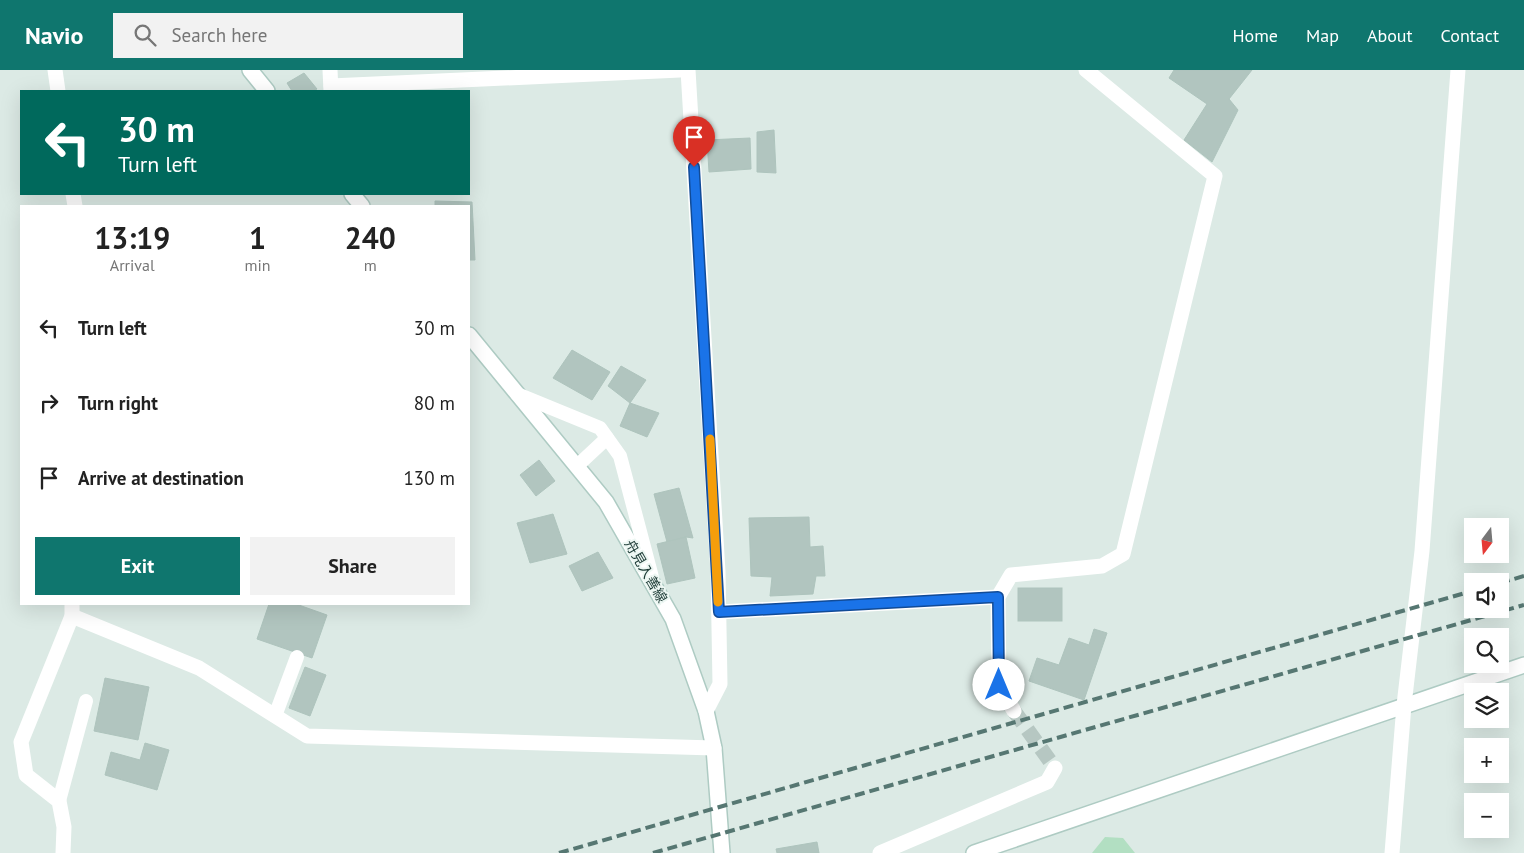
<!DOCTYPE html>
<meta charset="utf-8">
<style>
:root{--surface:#fff;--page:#f2f2f2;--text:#222;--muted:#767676;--accent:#0f766e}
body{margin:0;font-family:"PT Sans","Noto Sans JP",sans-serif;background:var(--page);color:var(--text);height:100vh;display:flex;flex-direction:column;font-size:19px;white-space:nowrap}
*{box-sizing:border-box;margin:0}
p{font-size:16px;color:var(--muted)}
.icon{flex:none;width:28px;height:28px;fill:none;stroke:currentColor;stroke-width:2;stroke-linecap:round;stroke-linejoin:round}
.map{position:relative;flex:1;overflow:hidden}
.panel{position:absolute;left:20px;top:135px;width:450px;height:400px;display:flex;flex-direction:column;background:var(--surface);border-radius:0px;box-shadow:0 5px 20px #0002}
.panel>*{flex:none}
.top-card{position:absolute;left:20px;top:20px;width:450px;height:105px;border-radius:0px;box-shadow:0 5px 20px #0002;background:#00695c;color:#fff;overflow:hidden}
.needle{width:32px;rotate:196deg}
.tools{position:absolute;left:1464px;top:448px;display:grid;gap:10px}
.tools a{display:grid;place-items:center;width:45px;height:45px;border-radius:0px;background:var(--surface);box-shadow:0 5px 20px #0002;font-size:25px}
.pin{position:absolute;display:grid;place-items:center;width:42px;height:42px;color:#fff;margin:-51px -21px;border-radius:50% 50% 50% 0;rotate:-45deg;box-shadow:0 0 5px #0007}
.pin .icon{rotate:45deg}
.me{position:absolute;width:55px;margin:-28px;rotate:0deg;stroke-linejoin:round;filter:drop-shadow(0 0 4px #0008)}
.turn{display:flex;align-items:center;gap:18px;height:105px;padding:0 15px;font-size:22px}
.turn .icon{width:65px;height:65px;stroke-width:2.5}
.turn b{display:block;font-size:35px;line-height:42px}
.eta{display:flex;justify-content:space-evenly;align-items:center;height:85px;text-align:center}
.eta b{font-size:30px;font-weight:700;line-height:35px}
.primary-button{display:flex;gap:10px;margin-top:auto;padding:10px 15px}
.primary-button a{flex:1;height:58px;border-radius:0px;background:var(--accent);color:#fff;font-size:20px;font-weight:700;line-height:58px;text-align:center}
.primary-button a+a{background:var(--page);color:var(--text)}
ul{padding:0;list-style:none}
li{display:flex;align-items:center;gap:15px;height:75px;padding:0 15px}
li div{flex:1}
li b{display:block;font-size:19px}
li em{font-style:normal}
header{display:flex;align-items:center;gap:30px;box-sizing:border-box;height:70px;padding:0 25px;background:var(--accent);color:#fff}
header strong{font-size:24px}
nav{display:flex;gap:28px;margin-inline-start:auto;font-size:18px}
.search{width:350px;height:45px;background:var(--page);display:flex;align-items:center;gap:12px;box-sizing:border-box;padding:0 18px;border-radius:0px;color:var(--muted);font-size:19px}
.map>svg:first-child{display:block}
.green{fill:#b2dfc2}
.building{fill:#b1c5bf;stroke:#aec4bd}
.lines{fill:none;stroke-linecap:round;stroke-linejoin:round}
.street-tunnel{stroke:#b6c7c2;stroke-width:15;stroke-dasharray:15 8;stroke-linecap:butt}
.secondary-casing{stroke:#aecbc3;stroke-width:18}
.lane{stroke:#fff;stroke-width:14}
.street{stroke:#fff;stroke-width:15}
.secondary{stroke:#fff;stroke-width:15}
.rail{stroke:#567772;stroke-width:4;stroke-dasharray:10 5;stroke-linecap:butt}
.route-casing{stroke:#114b97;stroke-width:12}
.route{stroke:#1a73e8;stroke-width:9}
.slow{stroke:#f59e0b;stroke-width:9}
.labels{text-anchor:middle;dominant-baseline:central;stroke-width:4;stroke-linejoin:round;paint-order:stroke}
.street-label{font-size:14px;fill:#1d3b36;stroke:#edf7f3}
</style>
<header>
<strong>Navio</strong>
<div class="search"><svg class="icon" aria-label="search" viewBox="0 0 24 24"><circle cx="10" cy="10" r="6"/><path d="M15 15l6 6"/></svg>Search here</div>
<nav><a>Home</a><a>Map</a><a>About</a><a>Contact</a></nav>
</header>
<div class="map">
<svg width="1524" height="783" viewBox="0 0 1524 783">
<rect width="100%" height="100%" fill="#dceae5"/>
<path class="green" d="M1105 767 1123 768 1135 783H1092Z"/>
<g class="building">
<path d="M1174 0H1252L1229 29 1238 40 1212 92 1184 70 1207 34 1169 8Z"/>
<path d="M304 3 317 19 313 21H292L287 13Z"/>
<path d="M774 60 776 103 757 102V62Z"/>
<path d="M750 68 751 99 709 102 707 70Z"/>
<path d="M435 131 472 132 475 190H469V136H435Z"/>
<path d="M572 280 610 302 592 330 553 308Z"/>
<path d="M621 296 646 310 630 333 608 316Z"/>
<path d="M630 333 659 343 647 367 620 356Z"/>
<path d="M539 390 555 411 536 426 520 405Z"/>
<path d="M679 418 693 468 686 467 667 472 654 424Z"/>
<path d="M553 444 567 484 530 493 517 453Z"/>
<path d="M809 447 810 477 823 476 825 506H816L813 524 770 526 772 507 751 506 749 448Z"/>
<path d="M686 467 695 508 667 514 657 474Z"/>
<path d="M598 482 613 508 582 521 569 496Z"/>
<rect x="1018" y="518" width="44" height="33"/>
<path d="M269 534H296L327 545 312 588 257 569Z"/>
<path d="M1094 559 1107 563 1084 630 1029 611 1037 588 1059 595 1069 568 1089 575Z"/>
<path d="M305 597 326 605 310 646 289 638Z"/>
<path d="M105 608 149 617 138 670 94 661Z"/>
<path d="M145 673 169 680 157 720 105 705 111 682 140 690Z"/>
<path d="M817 772 819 783H777L776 779Z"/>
</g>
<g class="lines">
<path class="street-tunnel" d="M1014 641 1055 698"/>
<defs>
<g id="secondary">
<path d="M250 0 267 21"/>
<path d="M352 124 362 136"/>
<path d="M469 265 606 432 673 549 706 641 714 678 722 783"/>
<path d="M974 783 1524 595"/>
</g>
</defs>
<use href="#secondary" class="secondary-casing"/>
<g class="lane">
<path d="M517 324 600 358 620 386 652 507"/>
<path d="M577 396 607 368"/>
<path d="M275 646 297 587"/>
<path d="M59 731 86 631"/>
</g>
<g class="street">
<path d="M55 0 58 21"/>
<path d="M330 0 331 21"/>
<path d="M688 0 718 502 720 614 706 641"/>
<path d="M331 16 680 0"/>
<path d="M73 124 75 136"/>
<path d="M719 542 998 527"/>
<path d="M72 546 199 598 307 666 714 678"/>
<path d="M1014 641 999 615 998 527 1011 505 1102 496 1123 484 1215 106 1086 0"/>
<path d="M63 783 64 757 59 731 26 705 21 672 72 546V534"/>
<path d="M880 783 1047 712 1055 698"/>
<path d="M1392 783 1404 635 1422 481 1458 0"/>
</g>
<use href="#secondary" class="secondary"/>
<g class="rail">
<path d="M1500 513 1524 506"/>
<path d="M559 783 1472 521"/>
<path d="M653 783 1524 535"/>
</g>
</g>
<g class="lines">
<defs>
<path id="route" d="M694 97 719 542 998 527 999 615"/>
</defs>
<use href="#route" class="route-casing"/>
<use href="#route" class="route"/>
<path class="slow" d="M710 369 718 532"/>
</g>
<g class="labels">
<g class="street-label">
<text transform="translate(646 501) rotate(60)">舟見入善線</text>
</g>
</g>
</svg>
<div class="tools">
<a><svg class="needle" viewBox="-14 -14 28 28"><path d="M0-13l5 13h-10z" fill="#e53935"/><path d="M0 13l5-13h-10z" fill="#767676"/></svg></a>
<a><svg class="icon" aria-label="sound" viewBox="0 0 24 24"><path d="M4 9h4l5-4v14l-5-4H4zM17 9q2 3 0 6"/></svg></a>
<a><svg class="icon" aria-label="search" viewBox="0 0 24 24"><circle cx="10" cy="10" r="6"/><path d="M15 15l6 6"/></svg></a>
<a><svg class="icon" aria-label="layers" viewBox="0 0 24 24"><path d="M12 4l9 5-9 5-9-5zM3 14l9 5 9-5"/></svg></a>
<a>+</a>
<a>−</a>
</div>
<div class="pin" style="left:694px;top:97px;background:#d93025"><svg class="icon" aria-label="arrive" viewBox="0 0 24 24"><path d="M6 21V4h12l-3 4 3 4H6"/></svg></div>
<svg class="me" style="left:999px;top:615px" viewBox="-20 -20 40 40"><circle r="19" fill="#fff"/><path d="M0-13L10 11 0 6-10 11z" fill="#1a73e8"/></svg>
<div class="top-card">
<div class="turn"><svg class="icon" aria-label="left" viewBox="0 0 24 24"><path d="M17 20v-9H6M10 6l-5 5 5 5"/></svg><div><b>30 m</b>Turn left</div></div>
</div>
<section class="panel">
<div class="eta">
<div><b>13:19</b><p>Arrival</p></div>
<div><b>1</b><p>min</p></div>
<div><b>240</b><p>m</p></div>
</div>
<ul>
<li><svg class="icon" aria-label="left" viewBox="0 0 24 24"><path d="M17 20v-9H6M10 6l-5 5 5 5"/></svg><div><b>Turn left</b></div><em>30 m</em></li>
<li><svg class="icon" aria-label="right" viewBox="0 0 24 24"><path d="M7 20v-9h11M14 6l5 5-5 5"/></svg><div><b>Turn right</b></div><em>80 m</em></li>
<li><svg class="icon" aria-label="arrive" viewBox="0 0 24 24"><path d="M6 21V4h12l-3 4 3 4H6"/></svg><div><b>Arrive at destination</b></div><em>130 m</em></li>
</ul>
<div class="primary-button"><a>Exit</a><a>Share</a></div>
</section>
</div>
